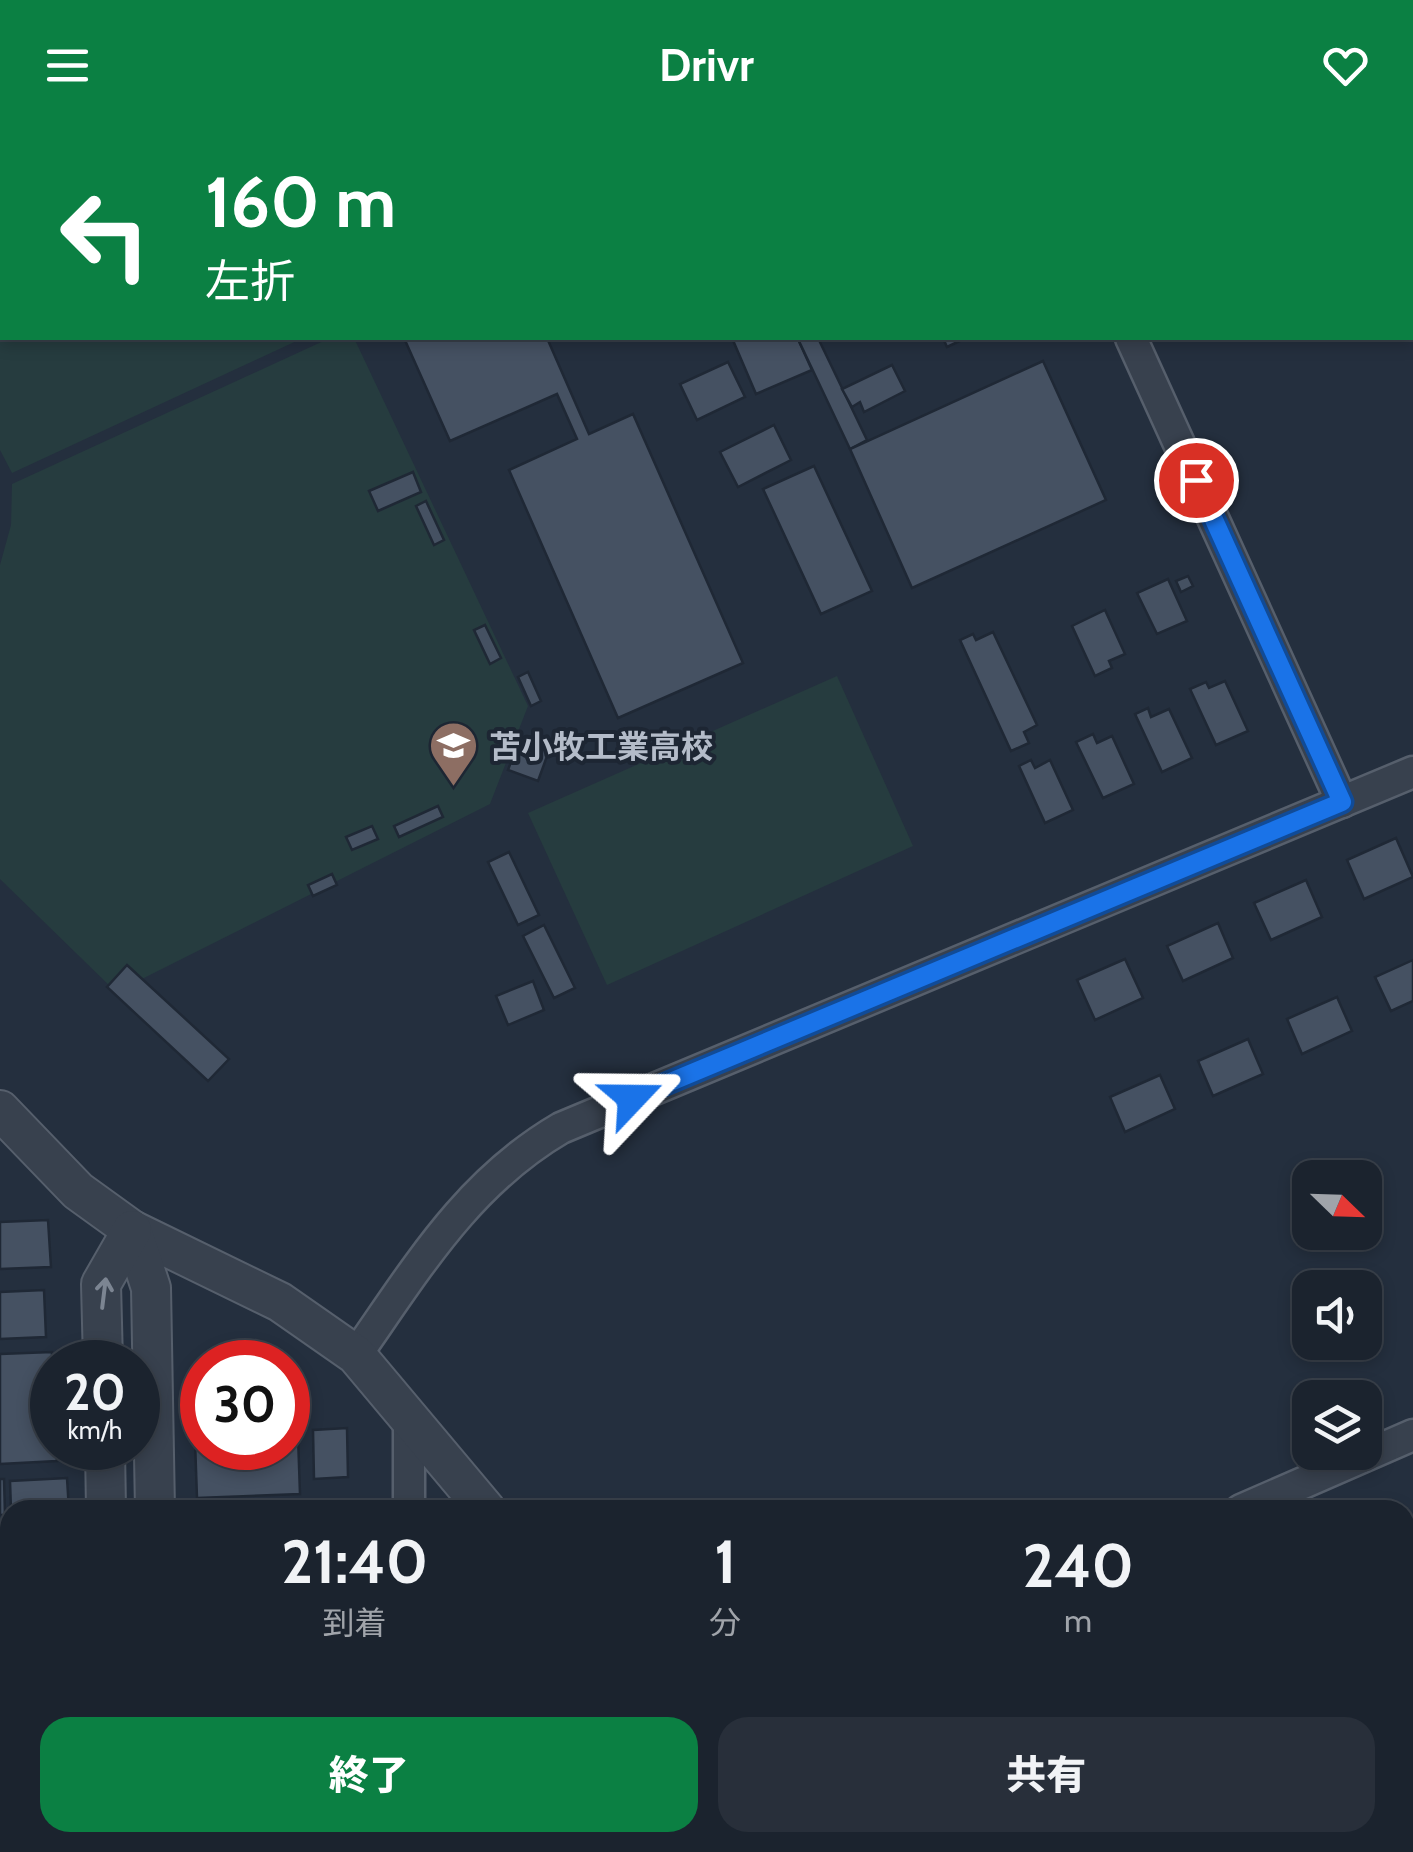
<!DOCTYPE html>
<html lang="ja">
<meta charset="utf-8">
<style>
:root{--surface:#1b232e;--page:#282f3a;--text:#f1f3f6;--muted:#a0a4aa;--line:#39404a;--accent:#0b8043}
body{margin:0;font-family:Cabin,"Noto Sans JP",sans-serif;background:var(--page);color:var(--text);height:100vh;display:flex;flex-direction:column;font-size:38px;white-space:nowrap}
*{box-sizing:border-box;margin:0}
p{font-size:32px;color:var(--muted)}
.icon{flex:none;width:55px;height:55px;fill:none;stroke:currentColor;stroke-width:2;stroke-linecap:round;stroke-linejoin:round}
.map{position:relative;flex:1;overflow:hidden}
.sheet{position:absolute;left:0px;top:1370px;width:1415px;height:352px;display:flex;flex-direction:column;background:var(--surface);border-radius:30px 30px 0 0;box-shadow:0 5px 15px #0003,0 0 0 2px var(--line)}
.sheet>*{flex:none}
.hud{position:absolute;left:0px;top:0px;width:1415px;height:210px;box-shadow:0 5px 15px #0003,0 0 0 2px var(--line);background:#0b8043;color:#fff;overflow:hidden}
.needle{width:65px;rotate:113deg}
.tools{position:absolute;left:1292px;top:1030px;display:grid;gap:20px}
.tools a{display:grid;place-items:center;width:90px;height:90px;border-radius:20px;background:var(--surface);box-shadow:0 5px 15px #0003,0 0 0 2px var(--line);font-size:50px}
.speed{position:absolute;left:30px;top:1210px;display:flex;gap:20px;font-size:50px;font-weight:700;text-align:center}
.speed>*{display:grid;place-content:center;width:130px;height:130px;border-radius:50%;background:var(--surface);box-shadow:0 5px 15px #0003,0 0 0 2px var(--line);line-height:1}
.speed small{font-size:25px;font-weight:400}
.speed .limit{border:15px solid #d22;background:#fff;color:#111}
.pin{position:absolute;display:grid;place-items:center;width:85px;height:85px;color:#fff;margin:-42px;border:5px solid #fff;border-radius:50%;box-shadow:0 2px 10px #0007}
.me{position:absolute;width:110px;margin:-55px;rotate:67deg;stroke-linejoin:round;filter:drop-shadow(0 0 8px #0008)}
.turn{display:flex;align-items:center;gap:35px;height:210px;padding:0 40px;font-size:45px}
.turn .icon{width:130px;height:130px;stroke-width:2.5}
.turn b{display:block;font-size:70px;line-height:85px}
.eta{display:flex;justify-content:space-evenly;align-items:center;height:170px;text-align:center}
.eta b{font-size:60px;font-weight:800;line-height:70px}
.button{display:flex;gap:20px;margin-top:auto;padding:20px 40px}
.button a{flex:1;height:115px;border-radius:30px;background:var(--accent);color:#fff;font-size:40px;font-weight:800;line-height:115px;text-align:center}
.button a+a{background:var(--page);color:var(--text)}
header{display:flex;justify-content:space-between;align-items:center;height:130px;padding:0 40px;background:var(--accent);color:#fff;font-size:45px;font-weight:800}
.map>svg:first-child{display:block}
.green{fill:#263c3f}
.building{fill:#455162;stroke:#1f2835;stroke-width:2.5}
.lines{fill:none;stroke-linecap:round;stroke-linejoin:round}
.service-casing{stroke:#565f6c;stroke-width:20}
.minor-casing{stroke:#565f6c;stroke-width:35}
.tertiary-casing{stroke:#565f6c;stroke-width:42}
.service{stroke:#38414e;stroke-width:15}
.minor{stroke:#38414e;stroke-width:30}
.tertiary{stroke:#38414e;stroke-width:38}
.oneway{stroke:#7c8592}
.route-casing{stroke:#114b97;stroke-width:25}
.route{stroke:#1a73e8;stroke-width:18}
.labels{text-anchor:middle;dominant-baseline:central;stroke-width:8;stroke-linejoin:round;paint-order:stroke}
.poi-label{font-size:32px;font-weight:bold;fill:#b4bcc9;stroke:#1d2633;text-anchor:start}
</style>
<header><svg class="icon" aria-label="menu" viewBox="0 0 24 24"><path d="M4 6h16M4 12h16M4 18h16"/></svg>Drivr<svg class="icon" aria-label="heart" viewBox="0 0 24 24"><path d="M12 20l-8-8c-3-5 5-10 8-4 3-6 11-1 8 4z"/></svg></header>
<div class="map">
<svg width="1413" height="1722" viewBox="0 0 1413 1722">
<rect width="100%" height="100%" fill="#242f3e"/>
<g class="green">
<path d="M0 0 266 2H2V208H303L12 343 0 320Z"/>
<path d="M330 208H354L528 576 490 674 116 862 0 749V435L11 395 12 354Z"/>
<path d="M837 546 913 716 607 855 528 683Z"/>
</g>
<g class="building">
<path d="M313 0H441L442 2H314Z"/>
<path d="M657 0H768L769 2H658Z"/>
<path d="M404 208H547L589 304 633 284 743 533 618 588 509 340 577 309 557 264 450 311Z"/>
<path d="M732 208H800L798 209 812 240 756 264Z"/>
<path d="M818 208 867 310 850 319 798 209Z"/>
<path d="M943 208H966L947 217Z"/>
<path d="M1043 231 1106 370 912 458 850 319Z"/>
<path d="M728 232 745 267 697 290 680 254Z"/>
<path d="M892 235 905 261 864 282 860 272 852 277 842 259Z"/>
<path d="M774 295 791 330 738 357 720 322Z"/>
<path d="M814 336 872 461 821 484 763 359Z"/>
<path d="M413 342 421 362 378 381 369 361Z"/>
<path d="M426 371 444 410 434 415 416 376Z"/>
<path d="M1188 446 1193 456 1181 462 1176 451Z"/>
<path d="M1168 449 1187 491 1157 504 1137 463Z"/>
<path d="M1105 480 1125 524 1109 531 1112 538 1095 546 1072 496Z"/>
<path d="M485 495 501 528 490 534 474 500Z"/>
<path d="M993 502 1037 595 1024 602 1029 613 1011 621 960 510 973 504 976 510Z"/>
<path d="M528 542 541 571 531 576 518 547Z"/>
<path d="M1225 551 1248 601 1216 615 1190 559 1206 552 1209 558Z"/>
<path d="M1148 578 1151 587 1169 579 1192 628 1162 642 1135 584Z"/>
<path d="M1093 604 1097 613 1112 606 1134 654 1103 668 1076 612Z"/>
<path d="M520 607 550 618 538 651 508 640Z"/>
<path d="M1031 630 1035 638 1050 630 1073 680 1045 693 1019 636Z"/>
<path d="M438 676 443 687 399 707 394 696Z"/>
<path d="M372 696 378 709 352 720 346 707Z"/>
<path d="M1396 708 1413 747 1364 769 1347 730Z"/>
<path d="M509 722 539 785 518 795 488 732Z"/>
<path d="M332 744 337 755 313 766 308 755Z"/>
<path d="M1306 750 1322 787 1271 810 1254 773Z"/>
<path d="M1218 793 1233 828 1183 851 1167 816Z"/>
<path d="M544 795 575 858 554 868 523 806Z"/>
<path d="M1125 829 1143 868 1095 890 1077 850Z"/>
<path d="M1413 830V871L1391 881 1375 847Z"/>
<path d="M127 835 229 929 208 951 107 857Z"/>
<path d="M533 851 544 880 508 895 496 866Z"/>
<path d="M1337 867 1352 901 1302 924 1287 889Z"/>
<path d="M1248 909 1263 944 1213 966 1198 931Z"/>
<path d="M1160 945 1175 979 1125 1002 1110 967Z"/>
<path d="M48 1090 51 1137 0 1139V1092Z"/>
<path d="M44 1160 46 1207 0 1209V1162Z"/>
<path d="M52 1222V1318H56L57 1331 0 1334V1224Z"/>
<path d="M347 1298 348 1347 314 1349 313 1300Z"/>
<path d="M298 1306 300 1364 197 1368 195 1311 202 1310V1318H288V1307Z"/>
<path d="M67 1348 69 1380H11L10 1351Z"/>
<path d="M0 1349H4L5 1385H0Z"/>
<path d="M312 1375V1380H256L255 1377Z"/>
<path d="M10 1389V1430H0V1390Z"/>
<path d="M10 1453V1489L0 1490V1454Z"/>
<rect x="0" y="1501" width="10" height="43"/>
<rect x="0" y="1560" width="10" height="34"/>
<path d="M0 1601H10V1673L0 1674Z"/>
<path d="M10 1676V1704L0 1705V1677Z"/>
<path d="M28 1712V1722H0V1714Z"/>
<rect x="462" y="1712" width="42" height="10"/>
<rect x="539" y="1712" width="55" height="10"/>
<rect x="630" y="1712" width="20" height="10"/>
<path d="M654 1712H688L689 1718 654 1719Z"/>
</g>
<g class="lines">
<defs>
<g id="service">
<path d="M816 0 818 2"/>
<path d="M993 2 998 0"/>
</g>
<g id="minor">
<path d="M1037 0 1038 2"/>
<path d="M1131 208 1342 672"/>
<path d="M356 1225C417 1138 467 1053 561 998L1413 642"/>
<path d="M409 1288V1380"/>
<path d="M1241 1380 1413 1305"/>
<path d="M1405 1494 1413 1503"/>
<path d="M1405 1646 1413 1636"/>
<path d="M412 1712V1722"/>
<path d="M620 1712V1722"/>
<path d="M1085 1722 1093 1712"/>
<path d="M1346 1722 1353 1712"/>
</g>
<g id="tertiary">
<path d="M0 980 78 1061 132 1100 280 1172 356 1225 486 1380"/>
<path d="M132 1100 151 1158 155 1380"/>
<path d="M103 1232 101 1154 132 1100"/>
<path d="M105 1318 106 1380"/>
<path d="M113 1712 114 1722"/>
<path d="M162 1712 163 1722"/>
<path d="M772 1712 779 1722"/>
</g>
</defs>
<use href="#service" class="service-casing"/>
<use href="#minor" class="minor-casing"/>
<use href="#tertiary" class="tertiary-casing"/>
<use href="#service" class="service"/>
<use href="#minor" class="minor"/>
<use href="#tertiary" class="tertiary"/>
</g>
<defs><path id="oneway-shaft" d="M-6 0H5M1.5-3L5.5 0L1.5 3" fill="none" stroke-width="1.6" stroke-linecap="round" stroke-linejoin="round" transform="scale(2.5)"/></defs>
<use class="oneway" href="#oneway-shaft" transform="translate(104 1163) rotate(-83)"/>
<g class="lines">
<defs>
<path id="route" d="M632 968 1342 672 1196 350"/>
</defs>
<use href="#route" class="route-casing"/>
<use href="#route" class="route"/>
</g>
<defs>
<symbol id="school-pin" viewBox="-11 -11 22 30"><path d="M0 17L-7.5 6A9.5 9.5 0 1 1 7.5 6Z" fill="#8d6e63" stroke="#1d2633"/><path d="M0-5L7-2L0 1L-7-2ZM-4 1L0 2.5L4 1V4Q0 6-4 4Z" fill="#fff"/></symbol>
</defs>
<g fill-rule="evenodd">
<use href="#school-pin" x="426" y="588" width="55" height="75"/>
</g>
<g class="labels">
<g class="poi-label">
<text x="489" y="616">苫小牧工業高校</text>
</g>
</g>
</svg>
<div class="tools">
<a><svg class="needle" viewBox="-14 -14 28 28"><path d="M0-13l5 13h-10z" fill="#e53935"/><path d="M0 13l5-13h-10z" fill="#a0a4aa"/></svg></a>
<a><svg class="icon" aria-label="sound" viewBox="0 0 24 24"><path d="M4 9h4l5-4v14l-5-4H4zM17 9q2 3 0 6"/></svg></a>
<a><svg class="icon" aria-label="layers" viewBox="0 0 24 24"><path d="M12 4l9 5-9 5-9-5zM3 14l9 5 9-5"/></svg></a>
</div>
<div class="speed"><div>20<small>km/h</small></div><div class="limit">30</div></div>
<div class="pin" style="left:1196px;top:350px;background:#d93025"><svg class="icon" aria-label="arrive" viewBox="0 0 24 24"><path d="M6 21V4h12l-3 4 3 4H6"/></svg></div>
<svg class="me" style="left:632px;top:968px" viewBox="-20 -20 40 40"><path d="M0-17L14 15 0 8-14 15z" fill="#1a73e8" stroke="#fff" stroke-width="4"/></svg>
<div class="hud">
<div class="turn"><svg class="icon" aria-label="left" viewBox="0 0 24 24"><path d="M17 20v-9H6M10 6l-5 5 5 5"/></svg><div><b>160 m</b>左折</div></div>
</div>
<section class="sheet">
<div class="eta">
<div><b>21:40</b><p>到着</p></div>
<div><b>1</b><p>分</p></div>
<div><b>240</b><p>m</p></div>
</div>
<div class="button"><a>終了</a><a>共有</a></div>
</section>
</div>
